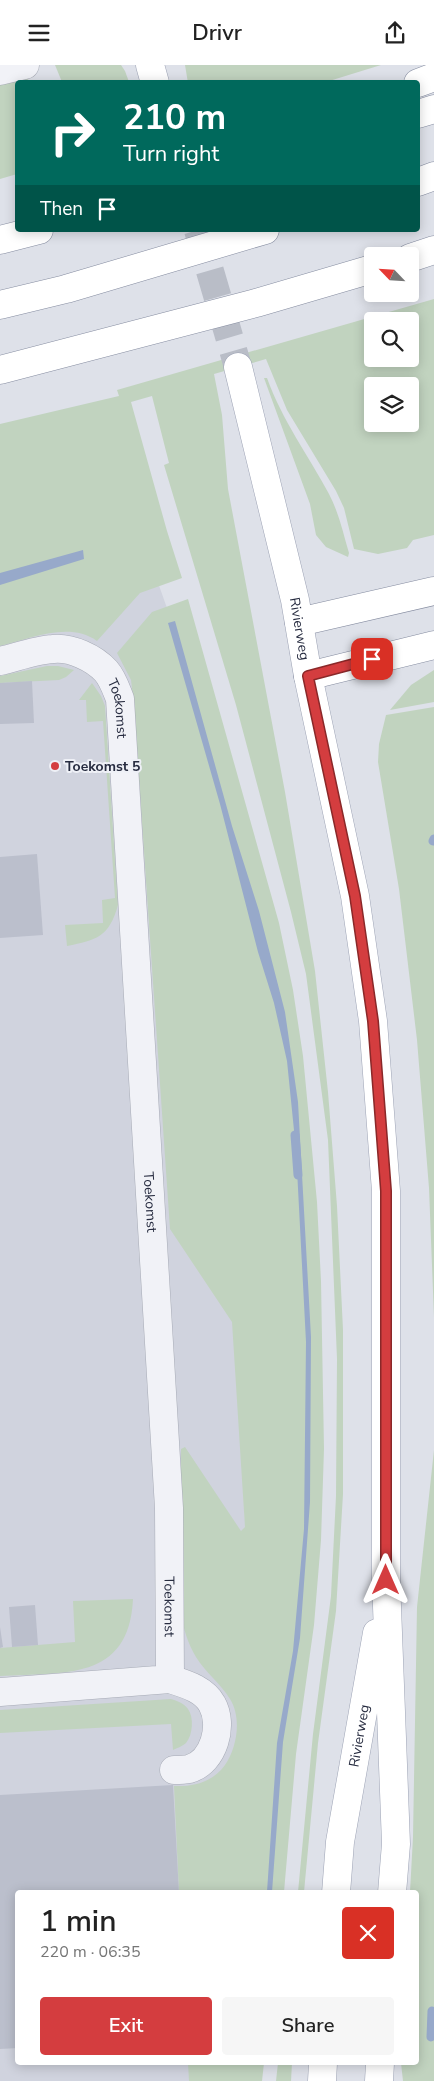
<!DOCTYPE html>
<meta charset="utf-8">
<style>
:root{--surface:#fff;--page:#f6f6f6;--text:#222;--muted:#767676;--accent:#d43d3f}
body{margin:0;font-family:"Nunito Sans",sans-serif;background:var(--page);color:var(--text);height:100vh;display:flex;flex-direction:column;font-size:19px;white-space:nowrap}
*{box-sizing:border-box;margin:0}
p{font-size:16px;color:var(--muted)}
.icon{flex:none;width:28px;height:28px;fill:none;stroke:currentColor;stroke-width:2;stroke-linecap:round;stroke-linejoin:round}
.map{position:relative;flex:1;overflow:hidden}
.panel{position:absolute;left:15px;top:1825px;width:404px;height:175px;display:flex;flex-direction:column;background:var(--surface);border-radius:5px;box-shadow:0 2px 12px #0003}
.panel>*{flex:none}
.top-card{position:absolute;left:15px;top:15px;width:405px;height:152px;border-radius:5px;box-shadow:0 2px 12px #0003;background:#00695c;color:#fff;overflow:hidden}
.needle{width:32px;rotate:295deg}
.buttons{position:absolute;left:364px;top:182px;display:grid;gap:10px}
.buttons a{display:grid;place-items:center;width:55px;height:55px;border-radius:5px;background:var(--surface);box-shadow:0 2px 12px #0003;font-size:25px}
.pin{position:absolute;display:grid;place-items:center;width:42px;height:42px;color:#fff;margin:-21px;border-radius:10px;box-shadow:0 2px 8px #0006}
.me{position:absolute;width:55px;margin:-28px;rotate:0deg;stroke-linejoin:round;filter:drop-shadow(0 0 4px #0008)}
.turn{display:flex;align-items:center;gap:18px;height:105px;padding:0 25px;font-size:22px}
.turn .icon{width:65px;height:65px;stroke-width:2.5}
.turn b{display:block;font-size:35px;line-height:42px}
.then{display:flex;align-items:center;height:48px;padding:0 25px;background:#0003;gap:10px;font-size:19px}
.round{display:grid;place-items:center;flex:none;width:52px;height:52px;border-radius:5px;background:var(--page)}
.summary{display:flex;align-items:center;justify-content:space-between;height:85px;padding:0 25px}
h1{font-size:30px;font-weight:600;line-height:38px}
.primary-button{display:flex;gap:10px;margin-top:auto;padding:10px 25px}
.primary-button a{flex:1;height:58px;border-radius:5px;background:var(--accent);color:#fff;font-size:20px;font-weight:600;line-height:58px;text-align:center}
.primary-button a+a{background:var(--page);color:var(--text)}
header{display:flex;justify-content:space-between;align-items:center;height:65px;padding:0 25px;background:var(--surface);font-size:22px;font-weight:600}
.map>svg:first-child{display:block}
.built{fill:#d0d3de}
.green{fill:#c1d3bf;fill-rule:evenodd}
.water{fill:#97a9ca}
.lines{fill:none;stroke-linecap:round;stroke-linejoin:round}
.stream{stroke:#97a9ca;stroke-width:9}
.building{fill:#bbbfcc}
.major-tunnel{stroke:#b9bdc7;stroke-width:28;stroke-dasharray:28 14;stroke-linecap:butt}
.minor-casing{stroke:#a7abb6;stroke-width:29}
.major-casing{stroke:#9da3b5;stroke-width:29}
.highway-casing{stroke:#858ca0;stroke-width:29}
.minor{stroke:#f1f2f7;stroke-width:28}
.major{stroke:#fff;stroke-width:28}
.highway{stroke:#fff;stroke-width:28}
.route-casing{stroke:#8a2829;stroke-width:12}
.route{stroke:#d43d3f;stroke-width:9}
.poi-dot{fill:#d43d3f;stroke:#eef0f6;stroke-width:2}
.labels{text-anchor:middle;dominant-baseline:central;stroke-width:4;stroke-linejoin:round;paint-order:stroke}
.street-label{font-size:14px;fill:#272c40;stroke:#eef0f6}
.poi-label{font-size:14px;font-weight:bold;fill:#272c40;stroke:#eef0f6;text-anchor:start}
</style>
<header><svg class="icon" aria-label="menu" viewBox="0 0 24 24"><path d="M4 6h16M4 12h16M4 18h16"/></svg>Drivr<svg class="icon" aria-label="share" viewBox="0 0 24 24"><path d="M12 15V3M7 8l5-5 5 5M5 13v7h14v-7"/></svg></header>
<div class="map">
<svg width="434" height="2016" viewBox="0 0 434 2016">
<rect width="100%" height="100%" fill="#dee1e9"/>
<path class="built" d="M110 383 172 557 205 674 264 1827 18 1828V1998H238L235 2016H0V407Z"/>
<g class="green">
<path d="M55 0H121L125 6 129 17H62Z"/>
<path d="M185 0H381L326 17 188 18Z"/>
<path d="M26 6 29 17 18 18 17 109 0 114V12Z"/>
<path d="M434 234V470L413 475 407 483 378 489 354 484 344 443 336 426 287 345 266 294 214 309 222 350 228 424 285 727 315 906 328 1027 337 1141 343 1265V1429L336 1546 318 1678 304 1827H298L313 1669 331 1531 336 1431 337 1294 328 1075 306 909 291 847 236 640 164 400 169 398 152 331 131 337 167 466 182 513 140 528 97 576C69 556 30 574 0 581V359L119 331 117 325ZM372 256H410V294H372ZM372 321H410V359H372Z"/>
<path d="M264 313H267C282 355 308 390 329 429 339 448 343 468 349 488L348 492 326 482 316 470 310 439Z"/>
<path d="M188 534 279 858 293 925 303 991 317 1137 321 1216 324 1384 321 1475 314 1560 296 1689 284 1827H179L174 1721C193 1722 213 1717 225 1700 237 1683 242 1653 230 1634 221 1619 205 1607 196 1592 188 1579 183 1563 181 1548V1384L185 1382 241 1466 245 1462 232 1257 170 1164 134 641 131 615 117 588 152 547Z"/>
<path d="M47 601H58L74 605 66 612 59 615 0 618V611Z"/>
<path d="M434 605V637L390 645 411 620Z"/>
<path d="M92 618 101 631 105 641 118 840C109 872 97 875 67 881L65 860 103 858 102 835 115 833 103 656 87 657 86 635H79Z"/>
<path d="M434 642V1252L429 1123 417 975 399 824 378 697 379 679 386 650Z"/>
<path d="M434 1385V2016H403L401 1998H416V1828L410 1827 413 1772 417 1542Z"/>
<path d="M133 1534C129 1617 63 1607 0 1611V1583L75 1577 73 1536Z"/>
<path d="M171 1634C177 1636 184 1638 188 1644 194 1652 193 1670 186 1678 183 1681 177 1683 173 1685L171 1659 0 1668V1645Z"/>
<path d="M188 1998H264L262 2016H189Z"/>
<path d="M278 1998H292L291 2016H276Z"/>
</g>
<g class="water">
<path d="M83 485 84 494 0 520V508Z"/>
<path d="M175 556 232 761 259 846 285 947 298 1037 311 1272 310 1437 300 1573 283 1677 272 1827H267L277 1678 293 1586 304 1464 306 1277 296 1085 287 996 274 938 258 887 220 739 168 558Z"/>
</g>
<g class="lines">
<g class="stream">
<path d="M433 776 434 774"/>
<path d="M295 1070 298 1110"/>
<path d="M431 1972 432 1946"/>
</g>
</g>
<g class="building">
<path d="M32 616 34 658 0 659V618Z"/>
<path d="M37 789 43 870 0 873V792Z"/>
<path d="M35 1540 38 1580 12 1582 9 1542Z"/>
<path d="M0 1562 3 1582 0 1583Z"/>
<path d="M173 1720 179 1828H18V1983L0 1984V1730Z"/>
</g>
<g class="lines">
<path class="major-tunnel" d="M198 165 238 302"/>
<defs>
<g id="minor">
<path d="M0 6 25 0"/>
<path id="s1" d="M0 596C17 592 36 585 53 584 71 582 94 593 106 606 113 614 116 624 120 634L169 1443 170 1614 0 1627"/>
<path d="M170 1614C185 1619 204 1624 212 1639 224 1660 214 1697 189 1704 184 1705 179 1705 174 1705"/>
</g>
<g id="major">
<path d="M150 0 155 18"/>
<path id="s2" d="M238 302 295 535 308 611 355 831 373 956 386 1126V1515L396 1779 392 1828"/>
<path id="s3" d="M336 1828 340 1777 377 1568"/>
<path d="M322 2016 323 1998"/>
<path d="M379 2016 380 1998"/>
</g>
<g id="highway">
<path d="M418 18 434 12"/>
<path d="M418 49 434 44"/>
<path d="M418 117 434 111"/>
<path d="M0 175 39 165"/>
<path d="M410 193 434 185"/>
<path d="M0 240 66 224 265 165"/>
<path d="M0 305 256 238 372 204"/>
<path d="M299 557 434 526"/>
<path d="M308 611 434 580"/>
</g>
</defs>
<use href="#minor" class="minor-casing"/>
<use href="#major" class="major-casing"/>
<use href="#highway" class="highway-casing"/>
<use href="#minor" class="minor"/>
<use href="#major" class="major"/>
<use href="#highway" class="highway"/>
</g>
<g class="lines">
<defs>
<path id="route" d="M372 594 308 611 355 831 373 956 386 1126V1515"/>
</defs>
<use href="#route" class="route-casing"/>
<use href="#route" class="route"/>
</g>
<circle class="poi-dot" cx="55" cy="701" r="5"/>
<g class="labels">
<g class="street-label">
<text stroke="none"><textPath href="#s2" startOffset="269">Rivierweg</textPath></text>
<text stroke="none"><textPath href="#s1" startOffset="154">Toekomst</textPath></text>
<text stroke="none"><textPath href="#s1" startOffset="649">Toekomst</textPath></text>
<text stroke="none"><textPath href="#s1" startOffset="1054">Toekomst</textPath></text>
<text stroke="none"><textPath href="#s3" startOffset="159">Rivierweg</textPath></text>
</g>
<g class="poi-label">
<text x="65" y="701">Toekomst 5</text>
</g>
</g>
</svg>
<div class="buttons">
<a><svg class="needle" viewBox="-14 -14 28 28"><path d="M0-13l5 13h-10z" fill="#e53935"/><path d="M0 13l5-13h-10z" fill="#767676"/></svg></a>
<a><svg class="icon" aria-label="search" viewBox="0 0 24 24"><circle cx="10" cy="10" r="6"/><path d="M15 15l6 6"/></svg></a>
<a><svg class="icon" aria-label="layers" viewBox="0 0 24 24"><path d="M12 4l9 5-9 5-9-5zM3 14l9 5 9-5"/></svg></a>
</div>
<div class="pin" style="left:372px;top:594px;background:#d93025"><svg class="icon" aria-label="arrive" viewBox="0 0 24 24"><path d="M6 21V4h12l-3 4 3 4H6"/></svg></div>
<svg class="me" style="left:386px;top:1515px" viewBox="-20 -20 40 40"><path d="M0-17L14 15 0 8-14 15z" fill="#d43d3f" stroke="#fff" stroke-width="4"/></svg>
<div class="top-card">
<div class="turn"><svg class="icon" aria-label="right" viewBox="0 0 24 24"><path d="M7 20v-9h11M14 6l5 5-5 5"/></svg><div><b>210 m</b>Turn right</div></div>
<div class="then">Then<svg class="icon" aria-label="arrive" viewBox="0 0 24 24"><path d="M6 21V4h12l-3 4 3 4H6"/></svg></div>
</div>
<section class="panel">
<div class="summary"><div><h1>1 min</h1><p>220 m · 06:35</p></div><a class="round" style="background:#d93025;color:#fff"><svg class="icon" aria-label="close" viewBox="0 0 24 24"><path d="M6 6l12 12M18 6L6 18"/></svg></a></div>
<div class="primary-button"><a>Exit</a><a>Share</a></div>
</section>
</div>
